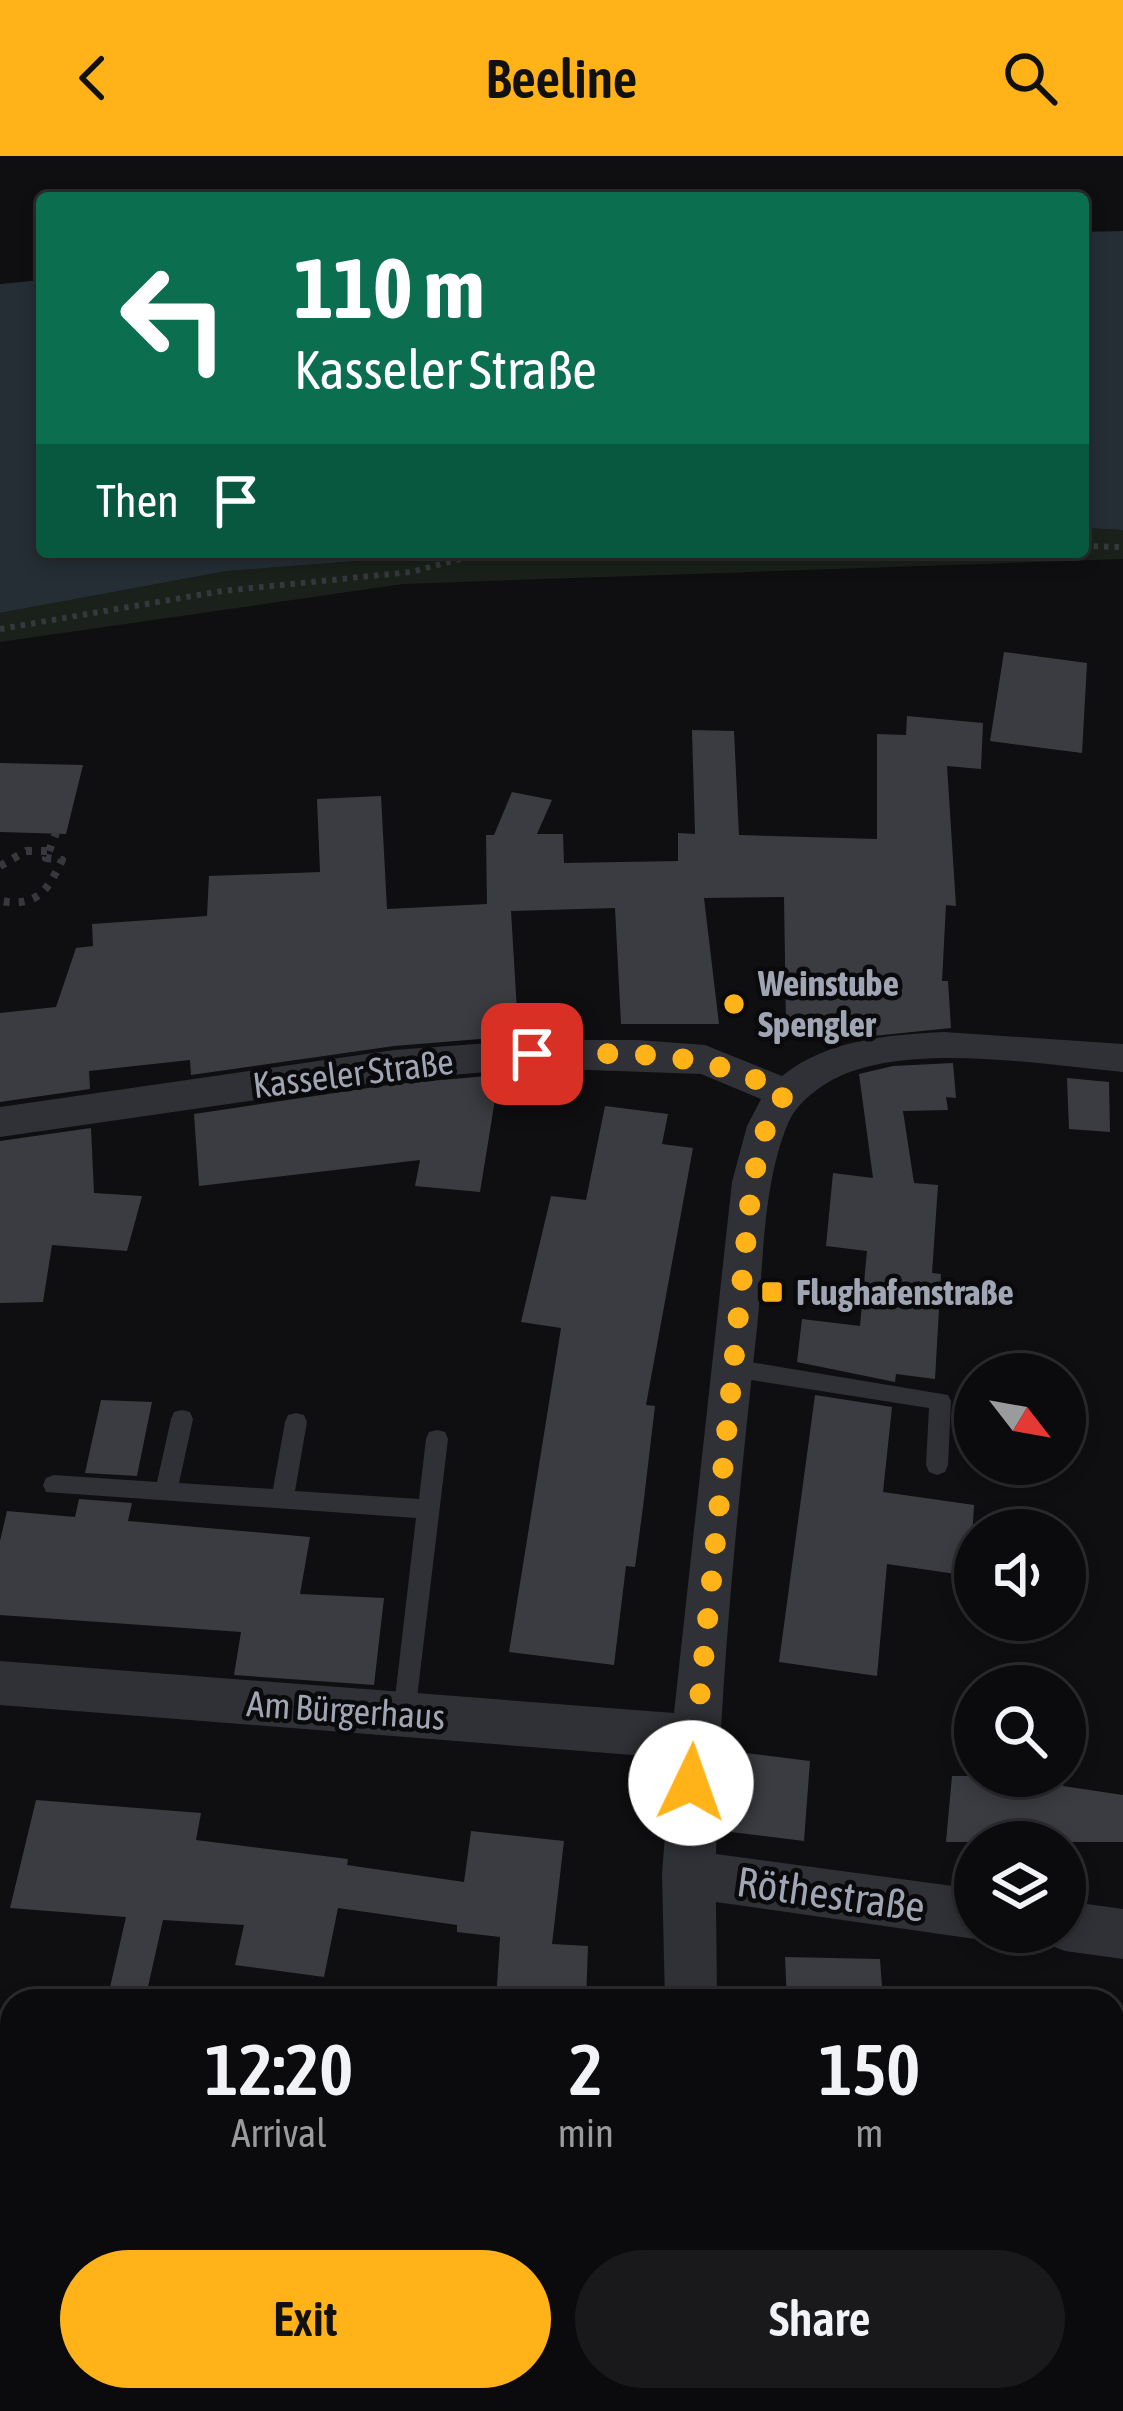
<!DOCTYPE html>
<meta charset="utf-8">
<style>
:root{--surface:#0b0b0d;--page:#19191b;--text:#f1f3f6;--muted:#9a9b9d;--line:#2b2b2e;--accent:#ffb319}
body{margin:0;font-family:"Asap Condensed",sans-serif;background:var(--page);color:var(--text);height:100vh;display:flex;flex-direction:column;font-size:45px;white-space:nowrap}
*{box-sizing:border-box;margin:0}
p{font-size:39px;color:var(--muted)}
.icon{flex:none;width:66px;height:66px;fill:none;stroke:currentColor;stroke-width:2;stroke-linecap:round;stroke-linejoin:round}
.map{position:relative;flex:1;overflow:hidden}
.drawer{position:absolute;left:0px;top:1833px;width:1125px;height:423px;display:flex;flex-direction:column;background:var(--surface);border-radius:36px 36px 0 0;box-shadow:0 6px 18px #0003,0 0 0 3px var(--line)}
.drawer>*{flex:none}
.banner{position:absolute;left:36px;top:36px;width:1053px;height:366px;border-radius:12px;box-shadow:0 6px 18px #0003,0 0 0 3px var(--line);background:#0b6e4f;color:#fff;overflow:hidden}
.needle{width:78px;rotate:121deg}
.controls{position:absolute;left:954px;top:1197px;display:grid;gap:24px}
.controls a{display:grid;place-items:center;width:132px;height:132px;border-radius:50%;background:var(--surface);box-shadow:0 6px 18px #0003,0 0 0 3px var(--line);font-size:60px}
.pin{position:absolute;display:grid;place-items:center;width:102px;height:102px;color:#fff;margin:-51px;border-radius:24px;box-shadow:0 6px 18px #0006}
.me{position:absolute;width:132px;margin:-66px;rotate:3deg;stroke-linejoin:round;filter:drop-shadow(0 0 9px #0008)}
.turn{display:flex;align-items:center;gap:42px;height:252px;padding:0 60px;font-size:54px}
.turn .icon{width:156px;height:156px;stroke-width:2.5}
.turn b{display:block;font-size:84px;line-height:102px}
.then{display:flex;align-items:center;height:114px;padding:0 60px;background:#0003;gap:24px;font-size:45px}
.eta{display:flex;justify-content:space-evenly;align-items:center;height:204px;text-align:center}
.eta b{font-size:72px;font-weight:600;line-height:84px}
.cta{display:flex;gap:24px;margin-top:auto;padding:24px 60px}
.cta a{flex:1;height:138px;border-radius:72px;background:var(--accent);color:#111;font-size:48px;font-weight:600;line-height:138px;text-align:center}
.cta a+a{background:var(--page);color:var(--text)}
header{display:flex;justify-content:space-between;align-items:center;height:156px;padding:0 60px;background:var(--accent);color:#111;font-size:54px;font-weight:600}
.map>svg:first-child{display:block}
.green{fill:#19211a}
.water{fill:#252e35}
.building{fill:#3b3c41}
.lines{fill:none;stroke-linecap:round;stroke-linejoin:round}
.path-far1{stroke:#36383d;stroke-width:6;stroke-dasharray:4.5 6;stroke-linecap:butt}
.path{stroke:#36383d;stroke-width:8;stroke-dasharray:6 9;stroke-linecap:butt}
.service{fill:#303136;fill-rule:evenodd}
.minor{fill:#303136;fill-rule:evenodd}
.route{stroke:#ffb319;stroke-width:21;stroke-dasharray:0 37.8}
.poi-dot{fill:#ffb319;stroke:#0a0a0c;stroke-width:4.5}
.labels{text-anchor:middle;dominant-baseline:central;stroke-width:9;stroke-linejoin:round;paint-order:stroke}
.poi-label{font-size:36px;font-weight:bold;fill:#9fa5b3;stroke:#0a0a0c;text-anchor:start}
.street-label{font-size:36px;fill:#9fa5b3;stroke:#0a0a0c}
.near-street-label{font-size:42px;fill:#9fa5b3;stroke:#0a0a0c}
</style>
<header><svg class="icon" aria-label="back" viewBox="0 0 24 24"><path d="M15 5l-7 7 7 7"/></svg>Beeline<svg class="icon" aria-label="search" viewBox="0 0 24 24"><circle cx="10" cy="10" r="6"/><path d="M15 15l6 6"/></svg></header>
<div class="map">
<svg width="1123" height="2255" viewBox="0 0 1123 2255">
<rect width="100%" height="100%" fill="#0f0f11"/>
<path class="green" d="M1083 372 1123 374V403L403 428 0 486V457L227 415 394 402 413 396H1083Z"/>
<g class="water">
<path d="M1123 75V374L1083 372V76Z"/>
<path d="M42 124V396H413L394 402 227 415 0 457V128Z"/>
</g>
<g class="building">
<path d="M1004 496 1087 507 1082 597 990 585Z"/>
<path d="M907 560 983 567 981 613 947 610 956 750 946 749 942 825H948L951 872 854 882 853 872 786 870 784 741 704 742 719 868H621L615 752 511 755 518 871H506L505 881 394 890 191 919 190 904 89 915 90 933 0 946V857L56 851 76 792 93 790 92 768 207 760 209 720 320 716 317 643 381 640 387 753 487 748 486 679H494L512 636 552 644 537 678H563L564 707 678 705V677L695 678 692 574 734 575 739 679 877 683V578L906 579Z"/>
<path d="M0 607 83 609 66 678 0 676Z"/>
<path d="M953 907 956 942 946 941 948 954 903 955 914 1027 938 1029 932 1117 941 1118 935 1223 896 1218 895 1226 797 1206 802 1163 860 1170 867 1095 826 1090 833 1017 873 1022 859 918 893 910Z"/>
<path d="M499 919 480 1036 415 1030 420 1004 199 1030 194 958 395 928Z"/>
<path d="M1067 922 1109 926 1110 976 1069 973Z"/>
<path d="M605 950 668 958 662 988 693 992 646 1249 655 1250 643 1351 635 1411 626 1410 614 1509 509 1496 561 1172 521 1166 551 1040 586 1044Z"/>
<path d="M91 972 94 1037 142 1040 127 1095 52 1089 43 1146 0 1147V985Z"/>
<path d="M815 1239 892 1251 883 1336 974 1349 970 1420 887 1408 877 1520 779 1506Z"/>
<path d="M101 1244 152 1246 137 1320 85 1317Z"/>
<path d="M79 1343 132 1347 128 1365 310 1381 300 1438 384 1442 374 1529 234 1519 241 1476 0 1459V1385L7 1355 75 1361Z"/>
<path d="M738 1596 810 1605 804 1685 731 1676Z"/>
<path d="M952 1620H1064L1063 1630 1123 1639V1686H946Z"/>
<path d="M36 1644 201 1657 196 1684 348 1703 347 1709 464 1726 471 1675 564 1685 552 1788 588 1790 586 1845H496L500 1781 457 1776V1769L338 1752 324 1821 235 1809 244 1769 163 1764 145 1844 108 1840 126 1761 10 1752Z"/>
<path d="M785 1801 880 1803 883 1845H787Z"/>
</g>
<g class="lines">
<g class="path-far1">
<path d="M1083 390 1123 391"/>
<path d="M0 473 222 435 411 416 487 396"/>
</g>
<g class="path">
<path d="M49 695 56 677"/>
<path d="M0 710 26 695H49L46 702 62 704C47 736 37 751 0 745"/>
</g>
<g class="service">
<path d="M732 1203 948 1239 951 1245 948 1309 945 1316 937 1319 929 1316 926 1309 929 1252 732 1221 724 1218 721 1212 724 1206Z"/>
<path d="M182 1254 190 1256 193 1263 179 1327 273 1333 285 1266 288 1259 296 1257 304 1259 307 1266 295 1335 419 1343 426 1283 429 1276 437 1274 445 1276 448 1283 414 1567 405 1570 396 1567 393 1559 416 1362 46 1336 43 1329 46 1322 54 1319 157 1326 171 1263 174 1256Z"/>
</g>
<g class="minor">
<path d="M944 876 1123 888V916C1042 909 899 883 827 927 812 936 796 950 789 965 762 1028 764 1105 757 1172 738 1347 720 1522 716 1698L975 1733V1776H992L975 1783 716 1746 717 1845H665L662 1718 671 1602 0 1549V1505L674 1557 732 1026 747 970 761 943 701 918 532 912 394 924 0 981V951L394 894 532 884H638L705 889 782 920C828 883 888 879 944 876Z"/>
<path d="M1065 1745 1123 1753V1803L1065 1795 1047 1788 1042 1776H1065Z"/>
<rect x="674" y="2244" width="58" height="11"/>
</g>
</g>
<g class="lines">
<path class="route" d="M532 898C630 898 695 891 785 937L767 968 752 1026 691 1627"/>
</g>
<g class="poi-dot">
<circle cx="734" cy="848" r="12"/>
<rect x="760" y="1124" width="24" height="24" rx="6"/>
</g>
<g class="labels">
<g class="poi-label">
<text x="758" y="827">Weinstube<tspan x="758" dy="41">Spengler</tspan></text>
<text x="796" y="1136">Flughafenstraße</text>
</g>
<g class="street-label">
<text transform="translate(353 917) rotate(-7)">Kasseler Straße</text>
<text transform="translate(346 1554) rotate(4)">Am Bürgerhaus</text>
</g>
<g class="near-street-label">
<text transform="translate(831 1738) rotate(8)">Röthestraße</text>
</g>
</g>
</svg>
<div class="controls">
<a><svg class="needle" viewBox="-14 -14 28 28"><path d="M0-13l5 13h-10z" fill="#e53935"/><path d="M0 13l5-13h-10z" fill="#9a9b9d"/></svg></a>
<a><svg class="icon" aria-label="sound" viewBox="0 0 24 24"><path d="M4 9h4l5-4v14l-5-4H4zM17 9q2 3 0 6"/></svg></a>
<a><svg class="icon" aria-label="search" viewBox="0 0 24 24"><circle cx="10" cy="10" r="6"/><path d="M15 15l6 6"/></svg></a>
<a><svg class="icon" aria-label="layers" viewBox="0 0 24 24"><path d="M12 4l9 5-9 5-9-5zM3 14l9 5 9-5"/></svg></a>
</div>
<div class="pin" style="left:532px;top:898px;background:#d93025"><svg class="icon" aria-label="arrive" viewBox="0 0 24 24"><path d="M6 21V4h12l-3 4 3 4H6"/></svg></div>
<svg class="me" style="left:691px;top:1627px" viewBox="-20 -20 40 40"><circle r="19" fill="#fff"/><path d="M0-13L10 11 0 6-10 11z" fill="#ffb319"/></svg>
<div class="banner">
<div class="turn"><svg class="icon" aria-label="left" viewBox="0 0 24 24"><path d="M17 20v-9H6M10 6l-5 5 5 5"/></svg><div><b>110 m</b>Kasseler Straße</div></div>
<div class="then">Then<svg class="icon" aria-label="arrive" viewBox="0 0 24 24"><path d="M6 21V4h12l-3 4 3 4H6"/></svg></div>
</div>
<section class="drawer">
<div class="eta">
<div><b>12:20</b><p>Arrival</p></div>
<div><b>2</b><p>min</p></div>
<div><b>150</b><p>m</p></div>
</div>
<div class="cta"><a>Exit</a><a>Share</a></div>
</section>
</div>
